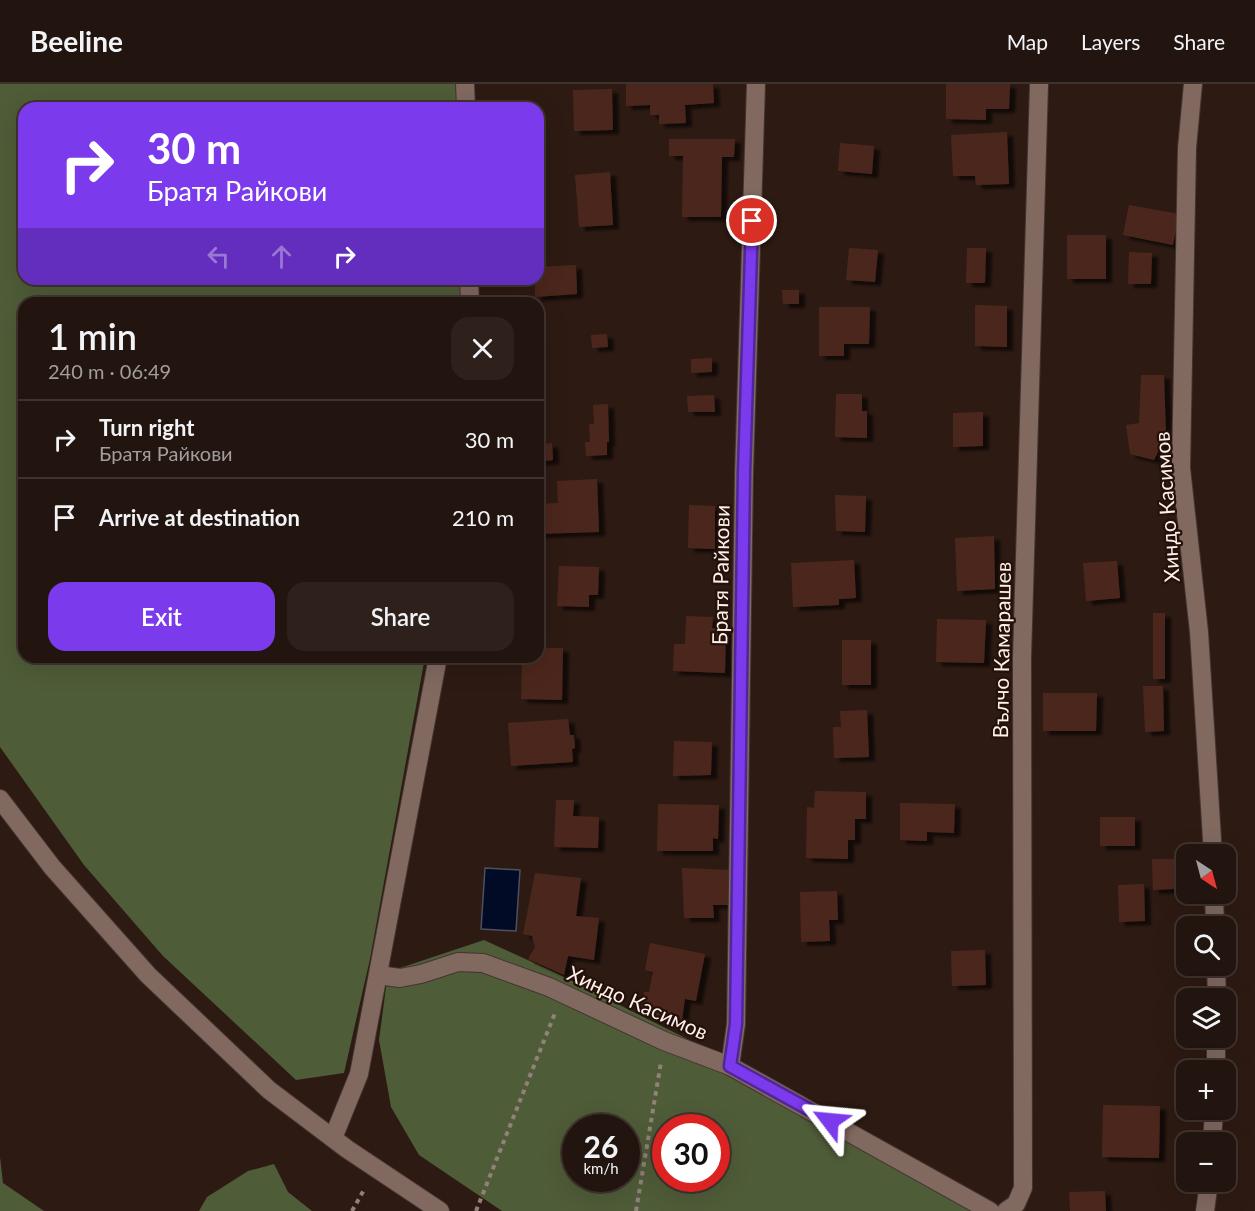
<!DOCTYPE html>
<meta charset="utf-8">
<style>
:root{--surface:#22140e;--page:#2e211c;--text:#f1f3f6;--muted:#a29e9e;--line:#3f332e;--accent:#7c3aed}
body{margin:0;font-family:Lato,sans-serif;background:var(--page);color:var(--text);height:100vh;display:flex;flex-direction:column;font-size:22px;white-space:nowrap}
*{box-sizing:border-box;margin:0}
p{font-size:20px;color:var(--muted)}
.icon{flex:none;width:33px;height:33px;fill:none;stroke:currentColor;stroke-width:2;stroke-linecap:round;stroke-linejoin:round}
.map{position:relative;flex:1;overflow:hidden}
.panel{position:absolute;left:18px;top:213px;width:526px;height:366px;display:flex;flex-direction:column;background:var(--surface);border-radius:18px;box-shadow:0 6px 24px #0002,0 0 0 2px var(--line)}
.panel>*{flex:none}
.guide{position:absolute;left:18px;top:18px;width:526px;height:183px;border-radius:18px;box-shadow:0 6px 24px #0002,0 0 0 2px var(--line);background:#7c3aed;color:#fff;overflow:hidden}
.needle{width:39px;rotate:144deg}
.controls{position:absolute;left:1176px;top:760px;display:grid;gap:12px}
.controls a{display:grid;place-items:center;width:60px;height:60px;border-radius:12px;background:var(--surface);box-shadow:0 6px 24px #0002,0 0 0 2px var(--line);font-size:30px}
.speed{position:absolute;left:562px;top:1030px;display:flex;gap:12px;font-size:30px;font-weight:700;text-align:center}
.speed>*{display:grid;place-content:center;width:78px;height:78px;border-radius:50%;background:var(--surface);box-shadow:0 6px 24px #0002,0 0 0 2px var(--line);line-height:1}
.speed small{font-size:15px;font-weight:400}
.speed .limit{border:9px solid #d22;background:#fff;color:#111}
.pin{position:absolute;display:grid;place-items:center;width:51px;height:51px;color:#fff;margin:-26px;border:3px solid #fff;border-radius:50%;box-shadow:0 2px 6px #0007}
.me{position:absolute;width:66px;margin:-33px;rotate:299deg;stroke-linejoin:round;filter:drop-shadow(0 0 4px #0008)}
.turn{display:flex;align-items:center;gap:21px;height:126px;padding:0 30px;font-size:27px}
.turn .icon{width:78px;height:78px;stroke-width:2.5}
.turn b{display:block;font-size:42px;line-height:51px}
.lanes{display:flex;align-items:center;height:57px;padding:0 30px;background:#0003;justify-content:center;gap:30px;direction:ltr}
.lanes .off{opacity:.35}
.round{display:grid;place-items:center;flex:none;width:63px;height:63px;border-radius:18px;background:var(--page)}
.summary{display:flex;align-items:center;justify-content:space-between;height:102px;padding:0 30px}
h1{font-size:36px;font-weight:600;line-height:45px}
.primary-button{display:flex;gap:12px;margin-top:auto;padding:12px 30px}
.primary-button a{flex:1;height:69px;border-radius:18px;background:var(--accent);color:#fff;font-size:24px;font-weight:600;line-height:69px;text-align:center}
.primary-button a+a{background:var(--page);color:var(--text)}
ul{padding:0;list-style:none}
li{display:flex;align-items:center;gap:18px;height:78px;padding:0 30px;border-top:2px solid var(--line)}
li div{flex:1}
li b{display:block;font-size:22px}
li em{font-style:normal}
header{display:flex;align-items:center;gap:36px;box-sizing:border-box;height:84px;padding:0 30px;background:var(--surface);border-bottom:2px solid var(--line)}
header strong{font-size:28px}
nav{display:flex;gap:33px;margin-inline-start:auto;font-size:21px}
.map>svg:first-child{display:block}
.forest{fill:#4f5c38;fill-rule:evenodd}
.water{fill:#010b25;stroke:#4d5060;stroke-width:1.5}
.building{fill:#4b281b;filter:url(#shadow)}
.lines{fill:none;stroke-linecap:round;stroke-linejoin:round}
.street-casing{stroke:#443431;stroke-width:20}
.secondary-casing{stroke:#443431;stroke-width:20}
.path{stroke:#92817b;stroke-width:4;stroke-dasharray:4.5 4.5;stroke-linecap:butt}
.street{stroke:#816960;stroke-width:18}
.secondary{stroke:#816960;stroke-width:18}
.route-casing{stroke:#51269a;stroke-width:15}
.route{stroke:#7c3aed;stroke-width:10}
.labels{text-anchor:middle;dominant-baseline:central;stroke-width:4.5;stroke-linejoin:round;paint-order:stroke}
.street-label{font-size:21px;fill:#fff0eb;stroke:#23110a}
</style>
<header>
<strong>Beeline</strong>
<nav><a>Map</a><a>Layers</a><a>Share</a></nav>
</header>
<div class="map">
<svg width="1255" height="1127" viewBox="0 0 1255 1127">
<defs>
<filter id="shadow"><feDropShadow dx="6" dy="4" stdDeviation="1.5" flood-color="#0009"/></filter>
</defs>
<rect width="100%" height="100%" fill="#2d1a13"/>
<g class="forest">
<path d="M0 0H456L457 24H24V195H464L465 219H24V573H425L370 875 344 989 296 996 163 872 84 781 0 663Z"/>
<path d="M484 856 556 889 753 988 978 1127H502L419 1071 391 1023 379 956 388 888ZM576 1044H627V1095H576ZM666 1044H717V1095H666Z"/>
<path d="M0 1073 3 1099 44 1127H0Z"/>
<path d="M274 1080 288 1108 312 1127H199L207 1113 248 1087Z"/>
</g>
<path class="water" d="M485 784 520 786 516 847 481 845Z"/>
<g class="building">
<path d="M626 0H713L714 19 685 21 686 39 659 40V31H650V21L626 22Z"/>
<path d="M946 0H1010L1009 25H986V36L946 35Z"/>
<path d="M612 5 613 46 574 47 573 6Z"/>
<path d="M1007 48 1009 100 976 101 975 92H953L951 51Z"/>
<path d="M669 55H735L734 73H722L721 133H682L683 72H669Z"/>
<path d="M840 59 874 62 872 90 838 87Z"/>
<path d="M610 88 613 141 579 143 575 91Z"/>
<path d="M1129 121 1179 130 1173 161 1123 151Z"/>
<rect x="1067" y="151" width="39" height="44"/>
<path d="M849 164 878 166 875 198 846 196Z"/>
<path d="M967 164H986L985 199H966Z"/>
<path d="M1129 168 1152 169 1151 200H1128Z"/>
<path d="M576 181 577 210 535 213V195H538V183Z"/>
<path d="M782 206H799V220H783Z"/>
<path d="M975 221 1007 222V263L975 262Z"/>
<path d="M819 223H870L869 260H844V272H819Z"/>
<path d="M607 250 608 263 592 264 591 251Z"/>
<path d="M712 274V288L691 289V275Z"/>
<path d="M1141 291H1164L1166 352 1154 376 1130 370 1126 341 1139 339Z"/>
<path d="M836 310H862V327H867V354L835 353Z"/>
<path d="M714 311 715 328H688L687 312Z"/>
<path d="M608 320 609 358H607V371L586 372 585 358H590L589 340H594L593 321Z"/>
<path d="M983 328V362L953 363V329Z"/>
<path d="M552 359 553 376 538 378V361Z"/>
<path d="M597 395 599 448 538 450V420L558 419 557 397Z"/>
<path d="M835 411 866 412 865 448 836 447Z"/>
<path d="M689 421 715 422V465L688 464Z"/>
<path d="M994 452 995 505 957 507 955 454Z"/>
<path d="M854 476 856 514 839 515V521L793 523 791 479Z"/>
<path d="M1117 477 1120 514 1086 517 1083 479Z"/>
<path d="M559 482 599 483 598 511H589V523L557 522Z"/>
<rect x="1153" y="529" width="12" height="66"/>
<path d="M686 532 713 533 712 544 726 545 725 589 673 587 674 560H685Z"/>
<path d="M937 535 986 536 984 579 936 578Z"/>
<rect x="842" y="556" width="29" height="45"/>
<path d="M538 564H563L562 616 521 615 522 573H538Z"/>
<path d="M1143 602H1163L1164 647 1145 648Z"/>
<path d="M1043 609H1097L1096 647H1043Z"/>
<path d="M867 626 869 673 834 674 833 643H841L840 627Z"/>
<path d="M568 635 570 651H574L575 664 572 665 573 678 511 682 508 639Z"/>
<path d="M674 657 712 658 711 691 673 692Z"/>
<path d="M815 707 866 708V735H855V756H848V775L806 774 807 723 814 724Z"/>
<path d="M556 716H574L573 732 599 733 598 764 554 763Z"/>
<path d="M900 719 955 720 954 749 927 748V757L900 756Z"/>
<path d="M658 720 719 721 718 755 713 754V767H657Z"/>
<rect x="1100" y="733" width="35" height="29"/>
<path d="M1152 775H1174V805L1153 806Z"/>
<path d="M682 784 729 786V821H713L714 834H684Z"/>
<path d="M535 789 581 794 576 832 599 834 594 876 568 872 564 891 528 875 535 863 532 852 523 850Z"/>
<path d="M1144 800 1145 837 1119 838 1118 801Z"/>
<path d="M837 807 838 836H829L830 857 801 858 800 808Z"/>
<path d="M650 859 705 870 696 917 685 915 681 943 641 924 644 908H649L653 888 645 886Z"/>
<path d="M985 866 986 901 952 902 951 867Z"/>
<path d="M1103 1021 1160 1022 1159 1074 1102 1073Z"/>
<path d="M1105 1107 1106 1127H1070L1069 1108Z"/>
</g>
<g class="lines">
<defs>
<g id="street">
<path d="M465 0 466 24"/>
<path d="M1193 0 1187 64 1181 384 1199 548 1213 771"/>
<path d="M469 195 470 219"/>
<path d="M1214 810 1215 843"/>
<path d="M1216 882 1217 915"/>
<path d="M378 891 400 894 421 890 458 878 483 879 549 903 664 957 730 982 990 1127"/>
<path d="M730 982 736 940 744 389 756 0"/>
<path d="M1216 987V954"/>
<path d="M333 1054 359 990 438 573"/>
<path d="M1212 1059 1214 1026"/>
<path d="M1006 1127 1016 1120 1023 1104 1022 574 1039 0"/>
<path d="M1205 1127 1209 1098"/>
</g>
<path id="secondary" d="M0 715 52 783 148 891 269 1006 347 1065 440 1127"/>
</defs>
<use href="#street" class="street-casing"/>
<use href="#secondary" class="secondary-casing"/>
<g class="path">
<path d="M352 1127 365 1104"/>
<path d="M476 1127 555 929"/>
<path d="M636 1127 661 978"/>
</g>
<use href="#street" class="street"/>
<use href="#secondary" class="secondary"/>
</g>
<g class="lines">
<defs>
<path id="route" d="M752 137 744 389 736 940 730 982 830 1037"/>
</defs>
<use href="#route" class="route-casing"/>
<use href="#route" class="route"/>
</g>
<g class="labels">
<g class="street-label">
<text transform="translate(1166 423) rotate(-94)">Хиндо Касимов</text>
<text transform="translate(720 491) rotate(-89)">Братя Райкови</text>
<text transform="translate(1001 566) rotate(-89)">Вълчо Камарашев</text>
<text transform="translate(638 918) rotate(24)">Хиндо Касимов</text>
</g>
</g>
</svg>
<div class="controls">
<a><svg class="needle" viewBox="-14 -14 28 28"><path d="M0-13l5 13h-10z" fill="#e53935"/><path d="M0 13l5-13h-10z" fill="#a29e9e"/></svg></a>
<a><svg class="icon" aria-label="search" viewBox="0 0 24 24"><circle cx="10" cy="10" r="6"/><path d="M15 15l6 6"/></svg></a>
<a><svg class="icon" aria-label="layers" viewBox="0 0 24 24"><path d="M12 4l9 5-9 5-9-5zM3 14l9 5 9-5"/></svg></a>
<a>+</a>
<a>−</a>
</div>
<div class="speed"><div>26<small>km/h</small></div><div class="limit">30</div></div>
<div class="pin" style="left:752px;top:137px;background:#d93025"><svg class="icon" aria-label="arrive" viewBox="0 0 24 24"><path d="M6 21V4h12l-3 4 3 4H6"/></svg></div>
<svg class="me" style="left:830px;top:1037px" viewBox="-20 -20 40 40"><path d="M0-17L14 15 0 8-14 15z" fill="#7c3aed" stroke="#fff" stroke-width="4"/></svg>
<div class="guide">
<div class="turn"><svg class="icon" aria-label="right" viewBox="0 0 24 24"><path d="M7 20v-9h11M14 6l5 5-5 5"/></svg><div><b>30 m</b>Братя Райкови</div></div>
<div class="lanes"><svg class="icon off" aria-label="left" viewBox="0 0 24 24"><path d="M17 20v-9H6M10 6l-5 5 5 5"/></svg><svg class="icon off" aria-label="ahead" viewBox="0 0 24 24"><path d="M12 20V5M6 11l6-6 6 6"/></svg><svg class="icon" aria-label="right" viewBox="0 0 24 24"><path d="M7 20v-9h11M14 6l5 5-5 5"/></svg></div>
</div>
<section class="panel">
<div class="summary"><div><h1>1 min</h1><p>240 m · 06:49</p></div><a class="round"><svg class="icon" aria-label="close" viewBox="0 0 24 24"><path d="M6 6l12 12M18 6L6 18"/></svg></a></div>
<ul>
<li><svg class="icon" aria-label="right" viewBox="0 0 24 24"><path d="M7 20v-9h11M14 6l5 5-5 5"/></svg><div><b>Turn right</b><p>Братя Райкови</p></div><em>30 m</em></li>
<li><svg class="icon" aria-label="arrive" viewBox="0 0 24 24"><path d="M6 21V4h12l-3 4 3 4H6"/></svg><div><b>Arrive at destination</b></div><em>210 m</em></li>
</ul>
<div class="primary-button"><a>Exit</a><a>Share</a></div>
</section>
</div>
